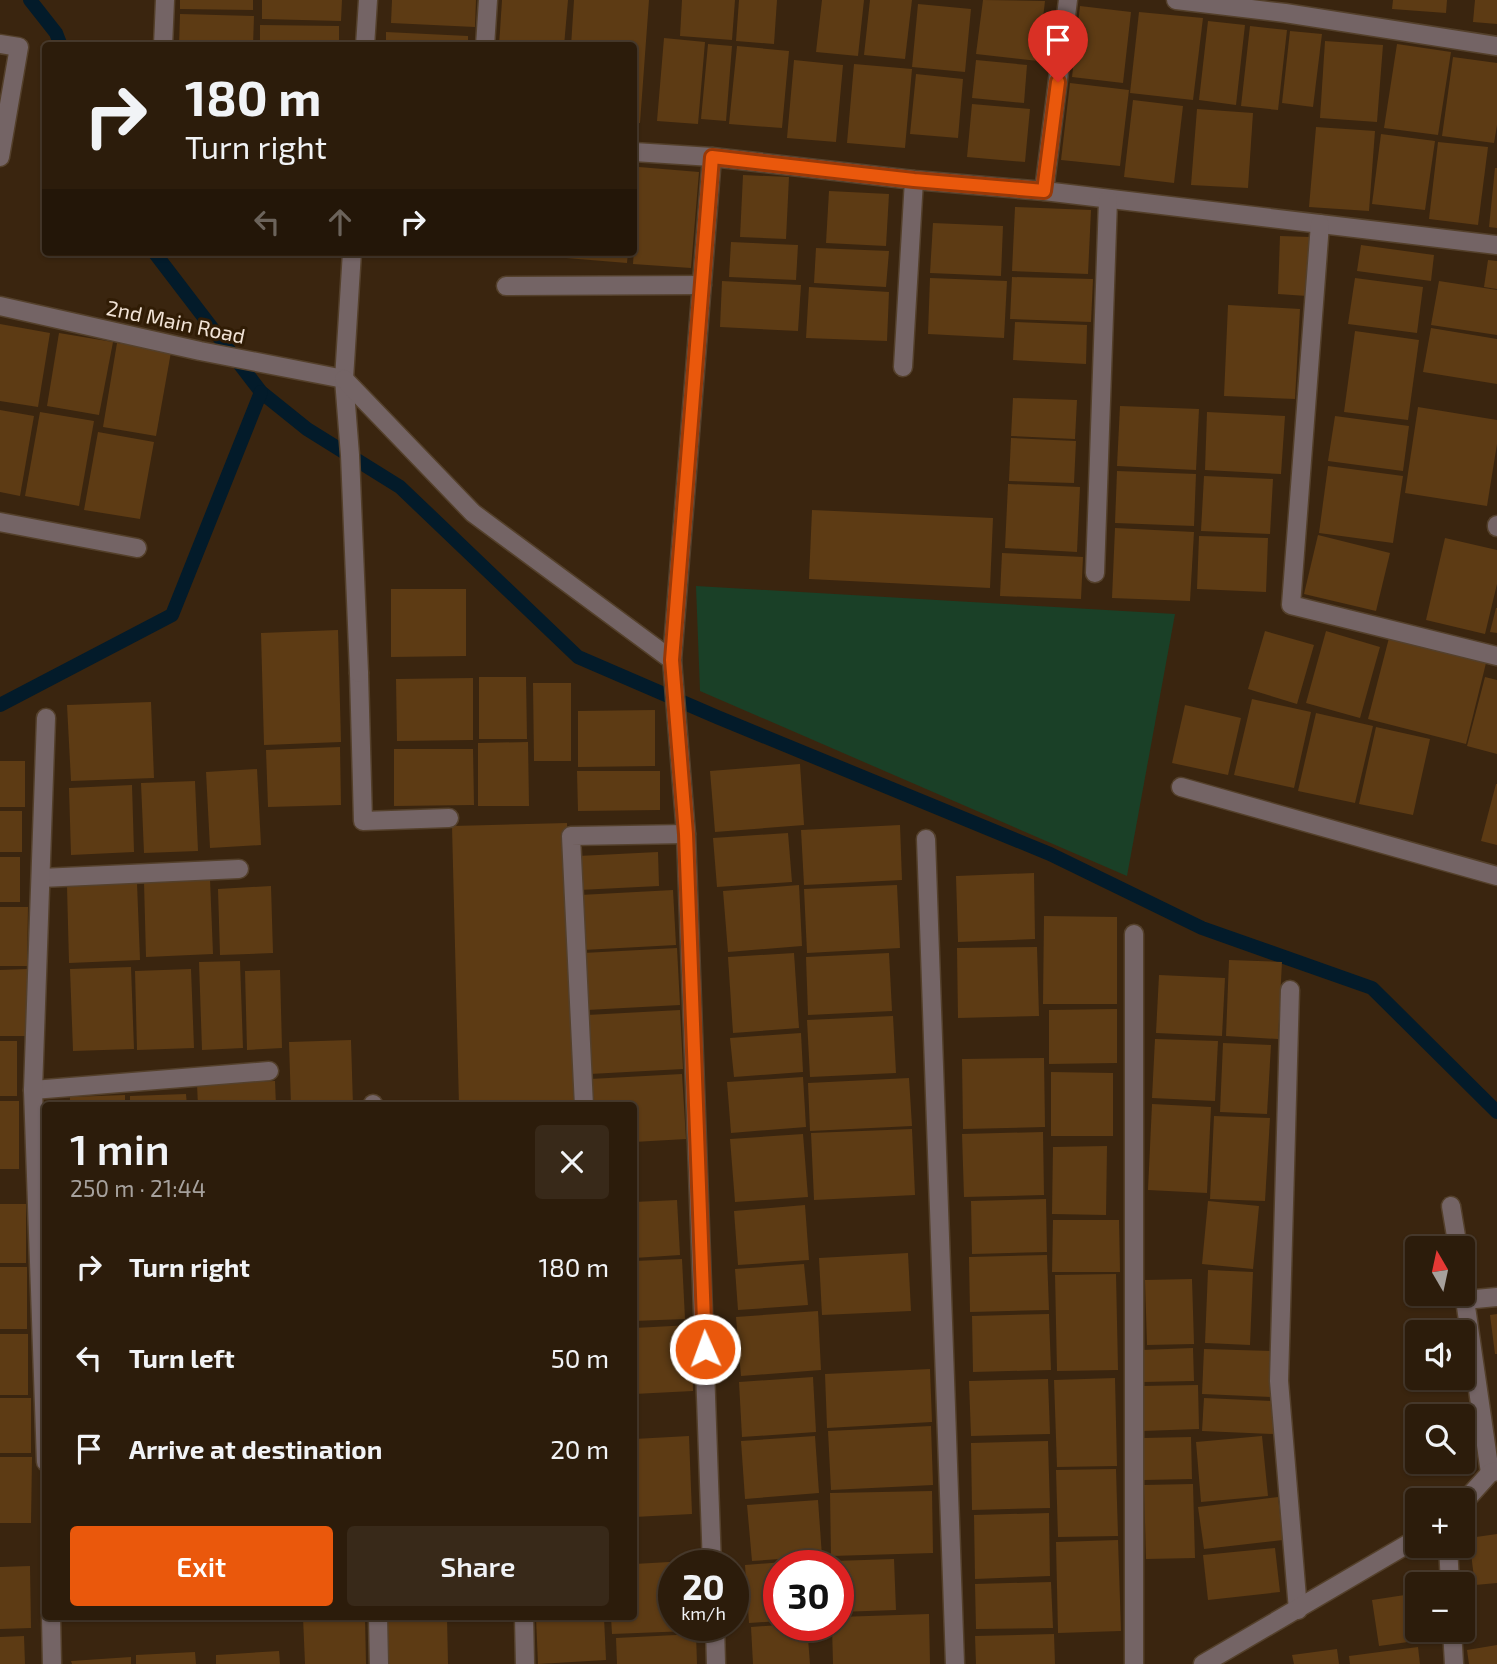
<!DOCTYPE html>
<meta charset="utf-8">
<style>
:root{--surface:#2c1c0b;--page:#382919;--text:#f1f3f6;--muted:#a6a19d;--line:#483a2c;--accent:#ea580c}
body{margin:0;font-family:"Exo 2",sans-serif;background:var(--page);color:var(--text);height:100vh;display:flex;flex-direction:column;font-size:26px;white-space:nowrap}
*{box-sizing:border-box;margin:0}
p{font-size:23px;color:var(--muted)}
.icon{flex:none;width:38px;height:38px;fill:none;stroke:currentColor;stroke-width:2;stroke-linecap:round;stroke-linejoin:round}
.map{position:relative;flex:1;overflow:hidden}
.drawer{position:absolute;left:42px;top:1102px;width:595px;height:518px;display:flex;flex-direction:column;background:var(--surface);border-radius:7px;box-shadow:0 2px 5px #0004,0 0 0 2px var(--line)}
.drawer>*{flex:none}
.top-card{position:absolute;left:42px;top:42px;width:595px;height:214px;border-radius:7px;box-shadow:0 2px 5px #0004,0 0 0 2px var(--line);background:#2c1c0b;color:var(--text);overflow:hidden}
.needle{width:46px;rotate:351deg}
.buttons{position:absolute;left:1405px;top:1236px;display:grid;gap:14px}
.buttons a{display:grid;place-items:center;width:70px;height:70px;border-radius:7px;background:var(--surface);box-shadow:0 2px 5px #0004,0 0 0 2px var(--line);font-size:35px}
.speed{position:absolute;left:658px;top:1550px;display:flex;gap:14px;font-size:35px;font-weight:700;text-align:center}
.speed>*{display:grid;place-content:center;width:91px;height:91px;border-radius:50%;background:var(--surface);box-shadow:0 2px 5px #0004,0 0 0 2px var(--line);line-height:1}
.speed small{font-size:18px;font-weight:400}
.speed .limit{border:10px solid #d22;background:#fff;color:#111}
.pin{position:absolute;display:grid;place-items:center;width:60px;height:60px;color:#fff;margin:-72px -30px;border-radius:50% 50% 50% 0;rotate:-45deg;box-shadow:0 0 7px #0007}
.pin .icon{rotate:45deg}
.me{position:absolute;width:77px;margin:-38px;rotate:358deg;stroke-linejoin:round;filter:drop-shadow(0 0 5px #0008)}
.turn{display:flex;align-items:center;gap:24px;height:147px;padding:0 28px;font-size:32px}
.turn .icon{width:91px;height:91px;stroke-width:2.5}
.turn b{display:block;font-size:49px;line-height:60px}
.lanes{display:flex;align-items:center;height:66px;padding:0 28px;background:#0003;justify-content:center;gap:35px;direction:ltr}
.lanes .off{opacity:.35}
.round{display:grid;place-items:center;flex:none;width:74px;height:74px;border-radius:7px;background:var(--page)}
.headline{display:flex;align-items:center;justify-content:space-between;height:119px;padding:0 28px}
h1{font-size:42px;font-weight:600;line-height:52px}
.primary-button{display:flex;gap:14px;margin-top:auto;padding:14px 28px}
.primary-button a{flex:1;height:80px;border-radius:7px;background:var(--accent);color:#fff;font-size:28px;font-weight:600;line-height:80px;text-align:center}
.primary-button a+a{background:var(--page);color:var(--text)}
ul{padding:0;list-style:none}
li{display:flex;align-items:center;gap:21px;height:91px;padding:0 28px}
li div{flex:1}
li b{display:block;font-size:26px}
li em{font-style:normal}
.map>svg:first-child{display:block}
.green{fill:#1a4027}
.lines{fill:none;stroke-linecap:round;stroke-linejoin:round}
.stream{stroke:#031b2a;stroke-width:14}
.building{fill:#5d3b14}
.lane-casing{stroke:#54402b;stroke-width:21}
.street-casing{stroke:#54402b;stroke-width:21}
.lane{stroke:#746465;stroke-width:18}
.street{stroke:#746465;stroke-width:18}
.route-casing{stroke:#983908;stroke-width:18}
.route{stroke:#ea580c;stroke-width:12}
.labels{text-anchor:middle;dominant-baseline:central;stroke-width:6;stroke-linejoin:round;paint-order:stroke}
.street-label{font-size:21px;fill:#f1e3d6;stroke:#301c05}
</style>
<div class="map">
<svg width="1497" height="1664" viewBox="0 0 1497 1664">
<rect width="100%" height="100%" fill="#3a250f"/>
<path class="green" d="M696 586 1175 614 1127 876 700 691Z"/>
<g class="lines">
<g class="stream">
<path d="M30 0 56 33 61 46"/>
<path d="M154 252 261 392 307 429 400 487 578 657 717 717 1050 854 1202 928 1372 988 1497 1112"/>
<path d="M0 705 172 615 261 392"/>
</g>
</g>
<g class="building">
<path d="M180 0H253V10L180 9Z"/>
<path d="M262 0H342L341 21 262 19Z"/>
<path d="M392 0H476L475 27 391 23Z"/>
<path d="M502 0H568L564 46H499Z"/>
<path d="M574 0H649L640 123H634V46H571Z"/>
<path d="M682 0H735L732 40 680 36Z"/>
<path d="M739 0H777L774 44 736 41Z"/>
<path d="M822 0H864L858 56 816 52Z"/>
<path d="M870 0H912L905 59 864 55Z"/>
<path d="M983 0 1045 1 1038 61 976 54Z"/>
<path d="M1393 0H1447L1446 13 1392 9Z"/>
<path d="M1475 0H1497V24L1473 22Z"/>
<path d="M918 4 971 9 965 72 912 67Z"/>
<path d="M1080 6 1131 12 1123 83 1072 77Z"/>
<path d="M1139 12 1203 18 1193 100 1130 93Z"/>
<path d="M180 14 254 16 253 46H179Z"/>
<path d="M1208 21 1245 25 1236 105 1199 100Z"/>
<path d="M260 25 339 26V46H260Z"/>
<path d="M1250 26 1287 30 1278 110 1241 106Z"/>
<path d="M1290 31 1322 34 1313 107 1282 103Z"/>
<path d="M386 32 468 36V46H386Z"/>
<path d="M664 38 705 42 698 124 657 121Z"/>
<path d="M1325 41 1383 45 1377 122 1320 118Z"/>
<path d="M708 44 732 46 726 121 701 119Z"/>
<path d="M1397 44 1451 52 1438 135 1384 128Z"/>
<path d="M737 46 789 51 782 128 729 124Z"/>
<path d="M1453 57 1497 63V125L1494 143 1442 136Z"/>
<path d="M794 60 843 65 836 142 787 138Z"/>
<path d="M976 60 1027 65 1024 103 972 98Z"/>
<path d="M854 64 912 69 905 148 847 143Z"/>
<path d="M916 74 963 79 958 138 910 134Z"/>
<path d="M1070 83 1129 90 1120 166 1061 160Z"/>
<path d="M1133 100 1183 106 1174 183 1124 177Z"/>
<path d="M972 104 1030 109 1025 162 967 157Z"/>
<path d="M1197 109 1253 113 1248 188 1191 185Z"/>
<path d="M1316 127 1375 131 1369 211 1309 207Z"/>
<path d="M1381 134 1435 141 1425 210 1372 204Z"/>
<path d="M1438 142 1488 147 1478 225 1429 219Z"/>
<path d="M639 167 699 172 691 268 633 264Z"/>
<path d="M1495 168H1497V228L1489 227Z"/>
<path d="M743 175 789 177 786 239 740 237Z"/>
<path d="M829 191 889 194 886 246 826 243Z"/>
<path d="M1015 207 1091 210 1088 274 1012 271Z"/>
<path d="M933 223 1003 226 1001 276 930 273Z"/>
<path d="M1280 236 1310 237 1307 296 1278 294Z"/>
<path d="M731 242 798 245 796 280 729 277Z"/>
<path d="M1361 245 1434 255 1431 281 1357 271Z"/>
<path d="M816 248 889 251 886 287 814 283Z"/>
<path d="M566 252H628L627 263 566 258Z"/>
<path d="M1488 260 1497 261V289L1484 287Z"/>
<path d="M1012 277 1093 279 1091 322 1010 319Z"/>
<path d="M930 278 1007 281 1004 338 928 334Z"/>
<path d="M1355 278 1423 287 1417 333 1348 324Z"/>
<path d="M722 281 801 285 798 331 720 327Z"/>
<path d="M1439 281 1497 290V335L1431 325Z"/>
<path d="M809 287 889 292 887 341 806 338Z"/>
<path d="M1228 305 1300 309 1295 399 1224 396Z"/>
<path d="M1015 322 1087 325 1086 364 1013 360Z"/>
<path d="M0 324 50 333 38 407 0 401Z"/>
<path d="M1431 328 1497 339V384L1423 372Z"/>
<path d="M1355 331 1419 340 1408 420 1344 412Z"/>
<path d="M59 333 113 342 99 415 47 406Z"/>
<path d="M117 343 171 352 156 436 103 427Z"/>
<path d="M1013 398 1077 400 1075 439 1011 436Z"/>
<path d="M1120 406 1199 409 1196 470 1117 466Z"/>
<path d="M1418 407 1497 420V444L1487 506 1405 493Z"/>
<path d="M0 410 34 416 20 496 0 492Z"/>
<path d="M40 412 94 421 79 506 25 496Z"/>
<path d="M1207 412 1285 416 1281 474 1205 470Z"/>
<path d="M1335 416 1409 426 1403 471 1328 461Z"/>
<path d="M98 432 154 442 140 519 84 510Z"/>
<path d="M1011 438 1076 441 1074 483 1009 481Z"/>
<path d="M1328 466 1403 476 1393 543 1319 533Z"/>
<path d="M1117 471 1196 474 1194 526 1115 523Z"/>
<path d="M1204 476 1273 479 1270 534 1201 531Z"/>
<path d="M1008 484 1080 487 1077 552 1005 548Z"/>
<path d="M812 510 993 518 990 588 809 579Z"/>
<path d="M1115 528 1194 532 1190 601 1112 598Z"/>
<path d="M1318 535 1390 553 1376 611 1304 594Z"/>
<path d="M1199 536 1268 538 1266 592 1197 589Z"/>
<path d="M1445 538 1497 550V584L1485 634 1426 620Z"/>
<path d="M1002 553 1083 557 1081 599 1000 596Z"/>
<path d="M391 589H466V656L391 657Z"/>
<path d="M1496 608H1497V633L1490 632Z"/>
<path d="M338 630 341 742 264 745 261 633Z"/>
<path d="M1265 631 1314 645 1297 704 1248 689Z"/>
<path d="M1326 631 1380 647 1360 718 1306 703Z"/>
<path d="M1390 634 1487 659 1466 744 1368 719Z"/>
<path d="M479 677H526L527 739H479Z"/>
<path d="M1485 677 1497 680V754L1467 746Z"/>
<path d="M473 678V740L397 741 396 679Z"/>
<path d="M533 683H571V761H534Z"/>
<path d="M1252 699 1311 712 1294 788 1234 775Z"/>
<path d="M151 702 154 778 71 781 67 705Z"/>
<path d="M1185 705 1241 718 1228 775 1172 763Z"/>
<path d="M655 710V766L578 767V711Z"/>
<path d="M1316 713 1373 726 1355 803 1298 791Z"/>
<path d="M1376 727 1430 739 1413 815 1359 804Z"/>
<path d="M528 742 529 806H478V743Z"/>
<path d="M340 747 341 805 268 807 266 750Z"/>
<path d="M394 749H473L474 805 394 806Z"/>
<rect x="0" y="761" width="25" height="46"/>
<path d="M800 764 804 825 715 832 710 771Z"/>
<path d="M257 769 261 845 210 848 206 772Z"/>
<path d="M577 771H660V810L578 811Z"/>
<path d="M195 781 198 851 144 853 141 783Z"/>
<path d="M1496 784H1497V845L1481 841Z"/>
<path d="M132 785 134 852 71 855 69 788Z"/>
<rect x="0" y="811" width="22" height="41"/>
<path d="M567 823 575 1106H459L452 826Z"/>
<path d="M900 825 902 880 804 885 801 830Z"/>
<path d="M788 833 792 882 717 887 713 838Z"/>
<path d="M658 852 659 886 579 890 578 856Z"/>
<rect x="0" y="857" width="20" height="45"/>
<path d="M1034 873 1035 939 958 942 956 876Z"/>
<path d="M210 879 213 954 146 957 144 882Z"/>
<path d="M137 883 140 960 69 963 67 886Z"/>
<path d="M799 885 802 946 728 952 723 891Z"/>
<path d="M897 885 900 948 807 953 804 889Z"/>
<path d="M271 886 273 953 220 955 218 889Z"/>
<path d="M673 890 676 945 583 950 580 895Z"/>
<path d="M0 907H28L27 966H0Z"/>
<path d="M1044 916 1117 917V1004H1043Z"/>
<path d="M1037 947 1039 1016 958 1018 957 948Z"/>
<path d="M677 948 680 1005 587 1010 583 953Z"/>
<path d="M794 953 799 1028 733 1033 728 957Z"/>
<path d="M889 953 892 1011 808 1015 806 957Z"/>
<path d="M1229 960 1282 962 1278 1039 1226 1036Z"/>
<path d="M240 961 243 1048 202 1050 199 962Z"/>
<path d="M131 967 134 1049 73 1051 70 969Z"/>
<path d="M28 969 27 1036H0V970Z"/>
<path d="M191 969 194 1048 137 1050 135 971Z"/>
<path d="M280 970 282 1048 247 1050 245 971Z"/>
<path d="M1159 975 1225 978 1222 1036 1156 1033Z"/>
<path d="M1117 1009V1063L1049 1064V1010Z"/>
<path d="M680 1010 683 1069 590 1074 587 1015Z"/>
<path d="M893 1016 896 1073 810 1077 807 1020Z"/>
<path d="M801 1033 803 1072 734 1077 730 1038Z"/>
<path d="M1155 1039 1218 1041 1215 1101 1152 1098Z"/>
<path d="M351 1040 353 1106H291L289 1042Z"/>
<rect x="0" y="1041" width="17" height="55"/>
<path d="M1223 1043 1271 1045 1267 1114 1220 1112Z"/>
<path d="M1044 1058 1045 1127 963 1129 962 1059Z"/>
<path d="M1051 1072 1113 1073V1136H1051Z"/>
<path d="M682 1074 686 1139 634 1142V1106H592L590 1079Z"/>
<path d="M803 1077 806 1127 731 1133 727 1082Z"/>
<path d="M909 1078 912 1126 810 1131 808 1083Z"/>
<path d="M275 1081 276 1106H198L197 1084Z"/>
<path d="M186 1094 187 1106H130V1096Z"/>
<path d="M125 1095V1106H70V1097Z"/>
<rect x="0" y="1101" width="19" height="68"/>
<path d="M1152 1104 1211 1107 1207 1193 1148 1190Z"/>
<path d="M1214 1116 1270 1118 1265 1201 1210 1199Z"/>
<path d="M912 1129 915 1195 814 1200 811 1133Z"/>
<path d="M1043 1132 1044 1195 964 1197 962 1134Z"/>
<path d="M803 1134 808 1197 735 1202 730 1139Z"/>
<path d="M1107 1146 1106 1215 1052 1214 1053 1147Z"/>
<path d="M1046 1199 1047 1252 972 1254 971 1201Z"/>
<path d="M677 1200 680 1255 634 1258V1202Z"/>
<path d="M1208 1201 1259 1206 1253 1269 1202 1264Z"/>
<rect x="0" y="1204" width="26" height="59"/>
<path d="M805 1205 809 1260 738 1265 734 1211Z"/>
<path d="M1053 1220H1119L1120 1272H1052Z"/>
<path d="M908 1253 911 1311 822 1315 819 1258Z"/>
<path d="M1047 1255 1049 1310 970 1312 969 1257Z"/>
<path d="M682 1259 685 1319 634 1321V1261Z"/>
<path d="M804 1264 808 1305 738 1310 735 1269Z"/>
<rect x="0" y="1267" width="27" height="62"/>
<path d="M1208 1270 1253 1272 1250 1345 1205 1343Z"/>
<path d="M1116 1274 1118 1370 1057 1371 1055 1275Z"/>
<path d="M1192 1279 1194 1344 1147 1345 1145 1280Z"/>
<path d="M818 1311 821 1370 741 1376 736 1317Z"/>
<path d="M1049 1314 1051 1370 973 1372 972 1316Z"/>
<path d="M1497 1314V1354H1495L1490 1315Z"/>
<path d="M691 1325 693 1391 634 1394V1328Z"/>
<rect x="0" y="1334" width="28" height="61"/>
<path d="M1193 1348 1194 1381 1143 1382 1142 1350Z"/>
<path d="M1204 1349 1273 1351 1271 1397 1202 1394Z"/>
<path d="M930 1369 932 1422 827 1428 825 1374Z"/>
<path d="M813 1377 816 1432 742 1437 739 1382Z"/>
<path d="M1115 1378 1117 1466 1057 1467 1054 1380Z"/>
<path d="M1048 1379 1050 1434 971 1436 969 1381Z"/>
<path d="M1198 1385 1199 1429 1142 1431 1141 1386Z"/>
<rect x="0" y="1398" width="31" height="55"/>
<path d="M1204 1398 1274 1401 1273 1434 1202 1431Z"/>
<path d="M931 1426 933 1485 831 1490 828 1431Z"/>
<path d="M689 1436 692 1514 634 1517V1439Z"/>
<path d="M815 1436 819 1493 745 1499 741 1441Z"/>
<path d="M1262 1436 1268 1496 1201 1502 1196 1442Z"/>
<path d="M1191 1437 1192 1479 1144 1480 1143 1438Z"/>
<path d="M1048 1441 1050 1508 972 1510 971 1443Z"/>
<path d="M0 1457H32L31 1523H0Z"/>
<path d="M1116 1469 1118 1536 1058 1537 1056 1470Z"/>
<path d="M1193 1484 1195 1558 1146 1559 1144 1485Z"/>
<path d="M932 1491 933 1553 831 1556 830 1493Z"/>
<path d="M1278 1497 1283 1540 1204 1549 1198 1507Z"/>
<path d="M818 1500 822 1556 752 1561 747 1505Z"/>
<path d="M1049 1513 1050 1576 975 1579 974 1515Z"/>
<path d="M1497 1534V1583L1475 1585 1469 1538Z"/>
<path d="M1118 1540 1121 1631 1058 1633 1056 1542Z"/>
<path d="M1275 1548 1280 1592 1208 1600 1203 1555Z"/>
<path d="M820 1559 821 1566H779V1621L749 1623 745 1565Z"/>
<path d="M894 1559 896 1610 838 1612V1566H835V1561Z"/>
<path d="M687 1561V1566H674V1626H689V1631L612 1634 611 1617H634V1564Z"/>
<path d="M30 1566 31 1628 0 1629V1567Z"/>
<path d="M1051 1582 1053 1628 976 1629 975 1584Z"/>
<path d="M1418 1593V1629H1429L1430 1639 1379 1646 1372 1600Z"/>
<path d="M929 1614 930 1664H833L832 1626H838V1617Z"/>
<path d="M303 1617H365L366 1664H305Z"/>
<path d="M447 1617 448 1664H386L384 1618Z"/>
<path d="M536 1617H604L606 1660 538 1664Z"/>
<path d="M779 1625 807 1626 810 1664H753L751 1627Z"/>
<path d="M696 1634 697 1664H617L616 1638Z"/>
<path d="M1054 1634 1055 1664H976L975 1636Z"/>
<path d="M24 1636 25 1664H0V1637Z"/>
<path d="M1497 1645V1664H1469L1467 1650Z"/>
<path d="M1418 1647 1420 1664H1350L1349 1656Z"/>
<path d="M1337 1649 1339 1664H1294L1292 1655Z"/>
<path d="M279 1651 280 1664H216V1655Z"/>
<path d="M195 1652 196 1664H136V1655Z"/>
<path d="M131 1657V1664H72L71 1661Z"/>
</g>
<g class="lines">
<defs>
<g id="lane">
<path d="M359 673 363 821 449 818"/>
<path d="M584 1106 571 836 686 834"/>
</g>
<g id="street">
<path d="M1176 0 1285 13 1497 46"/>
<path d="M0 44 19 47 0 157"/>
<path d="M163 46 165 0"/>
<path d="M365 46 368 0"/>
<path d="M485 46 488 0"/>
<path d="M634 152 712 157 914 180 1044 191 1497 245"/>
<path d="M712 157 672 660 686 834 712 1566"/>
<path d="M1044 191 1068 0"/>
<path d="M1320 224 1291 605 1497 656"/>
<path d="M352 252 344 379 350 455 359 673"/>
<path d="M506 286 702 285"/>
<path d="M0 306 200 351 344 379"/>
<path d="M903 367 914 180"/>
<path d="M344 379 473 513 672 660"/>
<path d="M0 522 137 548"/>
<path d="M1497 527V525"/>
<path d="M1095 573 1108 200"/>
<path d="M1181 787 1497 876"/>
<path d="M926 839 955 1664"/>
<path d="M41 878 239 869"/>
<path d="M1290 990 1279 1381 1298 1610"/>
<path d="M33 1090 269 1071"/>
<path d="M373 1104V1106"/>
<path d="M1451 1206 1458 1248"/>
<path d="M1463 1286 1490 1473"/>
<path d="M1465 1300 1497 1297"/>
<path d="M46 1462 33 1090 46 718"/>
<path d="M1463 1503 1490 1473 1497 1471"/>
<path d="M1448 1545 1450 1584"/>
<path d="M51 1617 52 1664"/>
<path d="M378 1617 379 1664"/>
<path d="M524 1617 525 1664"/>
<path d="M715 1626 716 1664"/>
<path d="M1452 1629 1454 1664"/>
<path d="M1134 1664V934"/>
<path d="M1203 1664 1418 1538"/>
</g>
</defs>
<use href="#lane" class="lane-casing"/>
<use href="#street" class="street-casing"/>
<use href="#lane" class="lane"/>
<use href="#street" class="street"/>
</g>
<g class="lines">
<defs>
<path id="route" d="M705 1349 686 834 672 660 712 157 914 180 1044 191 1058 82"/>
</defs>
<use href="#route" class="route-casing"/>
<use href="#route" class="route"/>
</g>
<g class="labels">
<g class="street-label">
<text transform="translate(176 321) rotate(12)">2nd Main Road</text>
</g>
</g>
</svg>
<div class="buttons">
<a><svg class="needle" viewBox="-14 -14 28 28"><path d="M0-13l5 13h-10z" fill="#e53935"/><path d="M0 13l5-13h-10z" fill="#a6a19d"/></svg></a>
<a><svg class="icon" aria-label="sound" viewBox="0 0 24 24"><path d="M4 9h4l5-4v14l-5-4H4zM17 9q2 3 0 6"/></svg></a>
<a><svg class="icon" aria-label="search" viewBox="0 0 24 24"><circle cx="10" cy="10" r="6"/><path d="M15 15l6 6"/></svg></a>
<a>+</a>
<a>−</a>
</div>
<div class="speed"><div>20<small>km/h</small></div><div class="limit">30</div></div>
<div class="pin" style="left:1058px;top:82px;background:#d93025"><svg class="icon" aria-label="arrive" viewBox="0 0 24 24"><path d="M6 21V4h12l-3 4 3 4H6"/></svg></div>
<svg class="me" style="left:705px;top:1349px" viewBox="-20 -20 40 40"><circle r="17" fill="#ea580c" stroke="#fff" stroke-width="3"/><path d="M0-11L8 9 0 5-8 9z" fill="#fff"/></svg>
<div class="top-card">
<div class="turn"><svg class="icon" aria-label="right" viewBox="0 0 24 24"><path d="M7 20v-9h11M14 6l5 5-5 5"/></svg><div><b>180 m</b>Turn right</div></div>
<div class="lanes"><svg class="icon off" aria-label="left" viewBox="0 0 24 24"><path d="M17 20v-9H6M10 6l-5 5 5 5"/></svg><svg class="icon off" aria-label="ahead" viewBox="0 0 24 24"><path d="M12 20V5M6 11l6-6 6 6"/></svg><svg class="icon" aria-label="right" viewBox="0 0 24 24"><path d="M7 20v-9h11M14 6l5 5-5 5"/></svg></div>
</div>
<section class="drawer">
<div class="headline"><div><h1>1 min</h1><p>250 m · 21:44</p></div><a class="round"><svg class="icon" aria-label="close" viewBox="0 0 24 24"><path d="M6 6l12 12M18 6L6 18"/></svg></a></div>
<ul>
<li><svg class="icon" aria-label="right" viewBox="0 0 24 24"><path d="M7 20v-9h11M14 6l5 5-5 5"/></svg><div><b>Turn right</b></div><em>180 m</em></li>
<li><svg class="icon" aria-label="left" viewBox="0 0 24 24"><path d="M17 20v-9H6M10 6l-5 5 5 5"/></svg><div><b>Turn left</b></div><em>50 m</em></li>
<li><svg class="icon" aria-label="arrive" viewBox="0 0 24 24"><path d="M6 21V4h12l-3 4 3 4H6"/></svg><div><b>Arrive at destination</b></div><em>20 m</em></li>
</ul>
<div class="primary-button"><a>Exit</a><a>Share</a></div>
</section>
</div>
